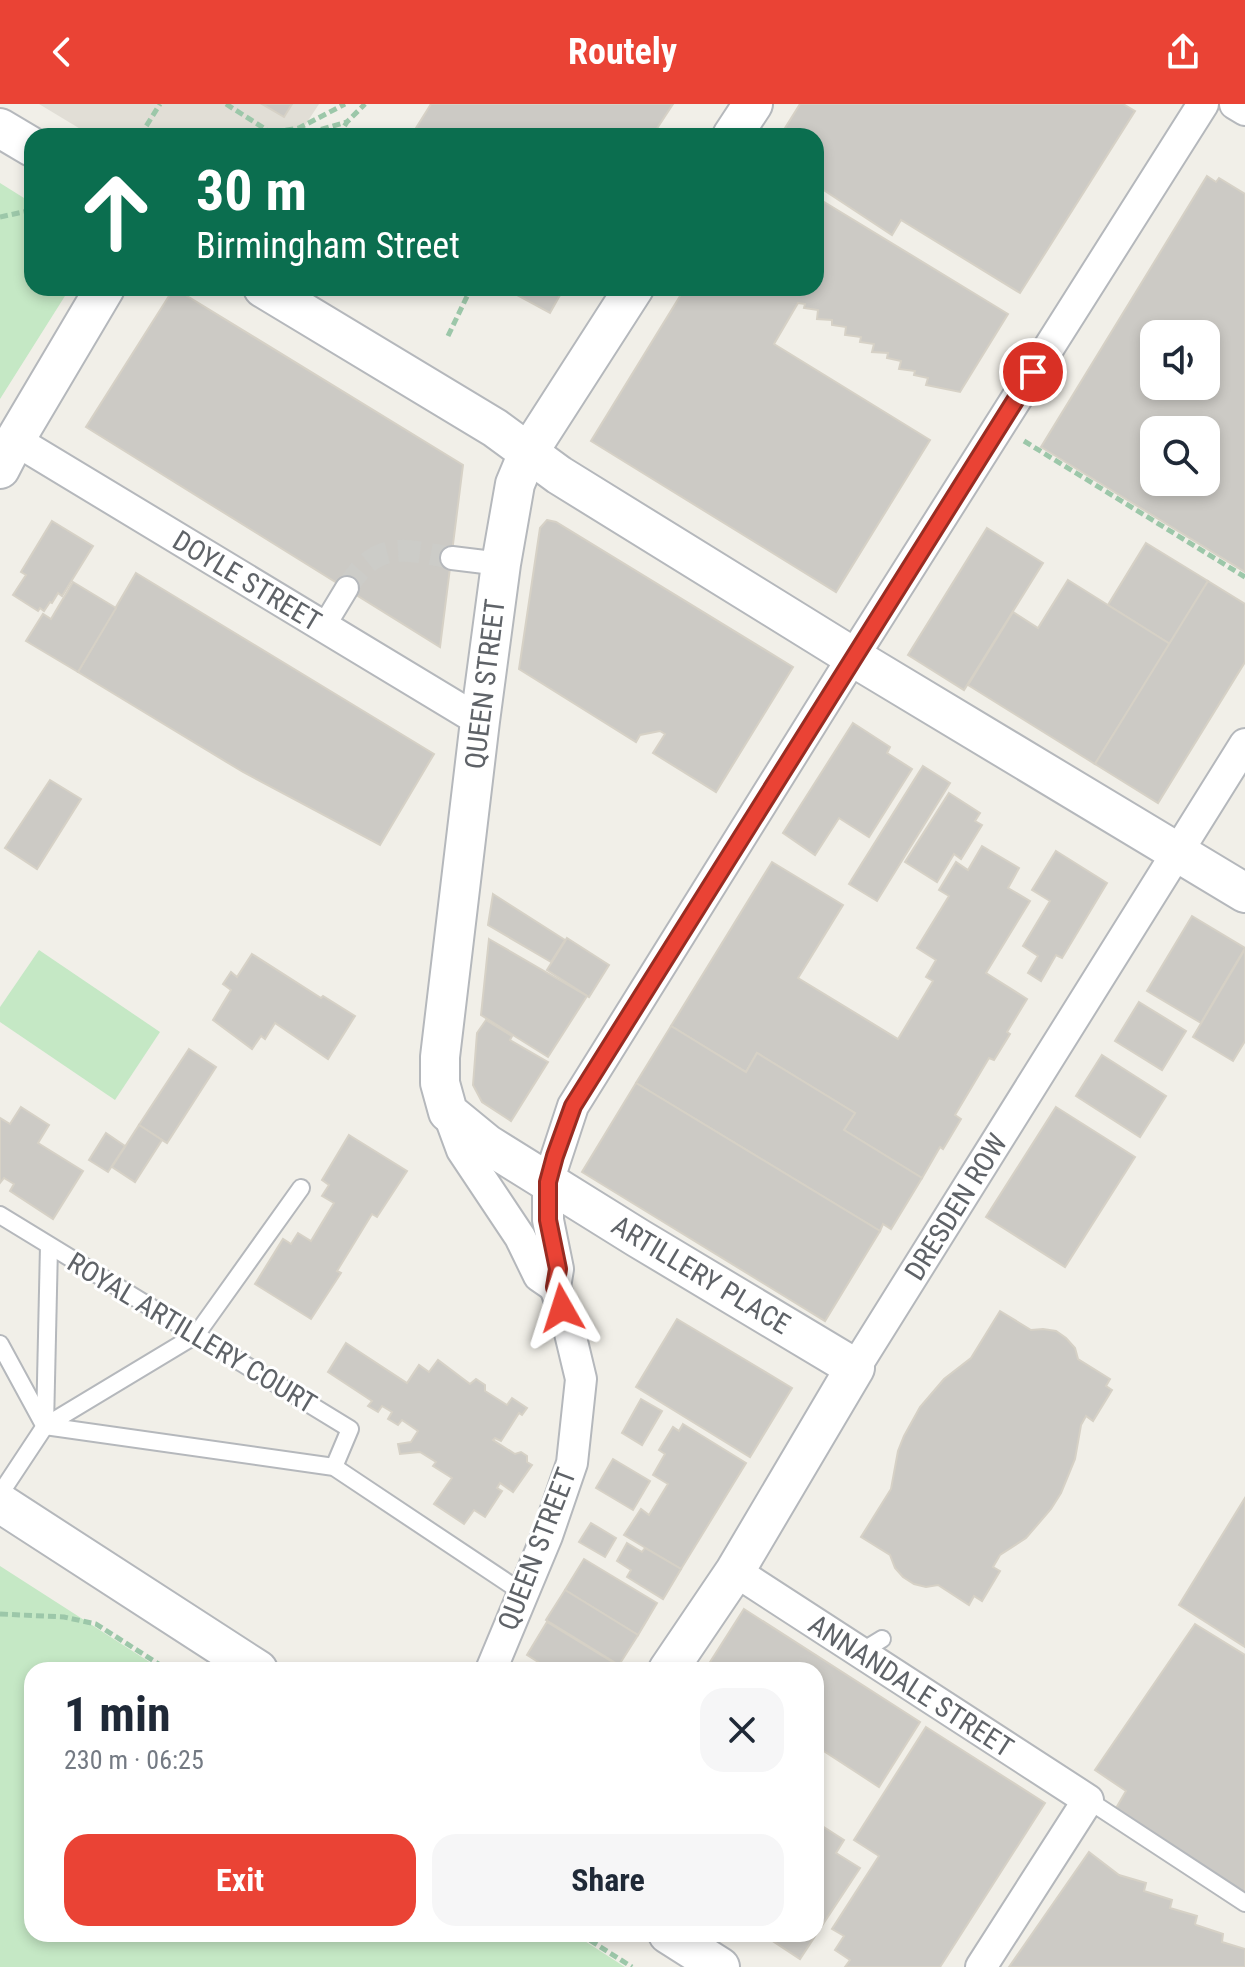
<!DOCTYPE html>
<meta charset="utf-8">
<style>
:root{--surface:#fff;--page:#f6f6f7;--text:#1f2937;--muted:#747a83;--accent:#ea4335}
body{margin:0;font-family:"Roboto Condensed",sans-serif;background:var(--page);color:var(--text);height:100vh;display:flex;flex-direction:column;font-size:30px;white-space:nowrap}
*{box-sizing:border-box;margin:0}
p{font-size:26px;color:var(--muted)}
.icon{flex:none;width:44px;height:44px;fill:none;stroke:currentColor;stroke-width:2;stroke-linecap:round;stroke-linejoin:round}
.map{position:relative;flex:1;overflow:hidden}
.sheet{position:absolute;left:24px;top:1558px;width:800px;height:280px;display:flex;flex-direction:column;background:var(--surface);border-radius:24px;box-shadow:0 4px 12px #0003}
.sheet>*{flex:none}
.top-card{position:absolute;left:24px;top:24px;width:800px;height:168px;border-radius:24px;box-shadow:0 4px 12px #0003;background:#0b6e4f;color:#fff;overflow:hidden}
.tools{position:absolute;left:1140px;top:216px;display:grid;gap:16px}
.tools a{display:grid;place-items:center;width:80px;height:80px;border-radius:16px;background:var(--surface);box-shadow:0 4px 12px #0003;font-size:40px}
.pin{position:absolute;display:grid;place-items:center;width:68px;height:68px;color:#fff;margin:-34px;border:4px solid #fff;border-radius:50%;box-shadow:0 2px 8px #0007}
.me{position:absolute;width:88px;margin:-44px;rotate:354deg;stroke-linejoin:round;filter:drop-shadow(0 0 6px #0008)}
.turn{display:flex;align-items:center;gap:28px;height:168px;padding:0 40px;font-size:36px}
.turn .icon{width:104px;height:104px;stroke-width:2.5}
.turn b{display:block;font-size:56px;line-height:68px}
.round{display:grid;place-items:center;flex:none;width:84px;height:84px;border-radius:24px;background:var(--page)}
.summary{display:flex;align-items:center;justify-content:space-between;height:136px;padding:0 40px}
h1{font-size:48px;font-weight:700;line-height:60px}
.button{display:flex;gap:16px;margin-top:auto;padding:16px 40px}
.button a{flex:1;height:92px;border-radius:24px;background:var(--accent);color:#fff;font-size:32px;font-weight:700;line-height:92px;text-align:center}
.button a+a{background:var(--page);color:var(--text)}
header{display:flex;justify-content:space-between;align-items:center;height:104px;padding:0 40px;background:var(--accent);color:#fff;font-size:36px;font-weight:700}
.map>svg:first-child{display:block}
.education{fill:#e1ded6}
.green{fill:#c5e8c5}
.building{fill:#cccac5;stroke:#d6d1c6;stroke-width:2;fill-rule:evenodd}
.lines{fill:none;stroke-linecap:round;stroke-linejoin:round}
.pedestrian-tunnel{stroke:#ccccc8;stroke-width:22;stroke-dasharray:22 11;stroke-linecap:butt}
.service-casing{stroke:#b5b8bc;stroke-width:20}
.pedestrian-casing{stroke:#b5b8bc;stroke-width:26}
.minor-casing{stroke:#b5b8bc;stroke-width:34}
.tertiary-casing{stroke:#b5b8bc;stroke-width:42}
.path{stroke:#9cc7a9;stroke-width:5;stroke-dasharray:8 4;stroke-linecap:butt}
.service{stroke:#fff;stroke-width:16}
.pedestrian{stroke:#fff;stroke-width:22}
.minor{stroke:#fff;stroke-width:30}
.tertiary{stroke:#fff;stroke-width:38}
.route-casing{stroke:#982c22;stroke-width:20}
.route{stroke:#ea4335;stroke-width:14}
.labels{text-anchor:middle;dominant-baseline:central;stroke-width:6;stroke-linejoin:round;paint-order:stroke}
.street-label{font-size:28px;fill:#5f6368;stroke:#fff}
</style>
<header><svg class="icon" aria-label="back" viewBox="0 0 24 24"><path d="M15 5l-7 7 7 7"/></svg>Routely<svg class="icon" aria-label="share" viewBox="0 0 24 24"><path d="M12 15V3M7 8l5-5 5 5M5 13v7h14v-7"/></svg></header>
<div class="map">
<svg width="1245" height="1863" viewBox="0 0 1245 1863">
<rect width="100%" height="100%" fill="#f1efe8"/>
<path class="education" d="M39 0H319L298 32H92Z"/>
<g class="green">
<path d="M0 79 32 99V184H70L0 295Z"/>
<path d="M39 846 160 928 115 996 0 918V903Z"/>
<path d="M0 1462 162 1566H32V1830H574L625 1863H0Z"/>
</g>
<g class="building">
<path d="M262 0H292L284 13Z"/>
<path d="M431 0H673L652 32H411Z"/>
<path d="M800 0H1123L1135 7 1020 189 901 116 892 131 816 81V32H780Z"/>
<path d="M1207 72 1216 78 1219 74 1245 90V468L1041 343ZM1154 230H1206V282H1154ZM1154 326H1206V378H1154Z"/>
<path d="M816 93 1008 210 960 288 926 281 928 274 914 271 915 267 899 265 901 257 887 254 888 249 872 248 874 240 860 238 861 233 845 231 846 223 832 221V216L817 215 818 206 804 204 805 200 798 199 774 240 930 336 836 488 591 337 685 184H816Z"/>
<path d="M174 184 463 361 440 543 86 323Z"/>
<path d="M504 184H564L550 209Z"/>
<path d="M547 416 556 418 793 563 716 688 653 649 665 630 660 627 640 631 636 638 519 565 540 424Z"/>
<path d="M52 417 93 442 62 492 58 489 52 499 50 498 44 507 40 504 38 507 13 491 26 471 21 468Z"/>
<path d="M987 424 1043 459 964 586 908 551Z"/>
<path d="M1146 439 1208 477 1170 540 1108 501Z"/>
<path d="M136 469 434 650 380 741 243 668 78 568Z"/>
<path d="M1068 476 1170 540 1095 660 968 581 1013 508 1038 524Z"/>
<path d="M1208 477 1245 500V558L1158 699 1095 660Z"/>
<path d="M73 478 116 504 78 568 26 537 43 510 51 515Z"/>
<path d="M853 619 890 643 887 649 912 665 869 733 839 714 815 751 783 729Z"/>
<path d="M923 662 950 679 877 797 849 780Z"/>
<path d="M50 676 81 695 37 765 5 744Z"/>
<path d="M949 689 980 709 975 717 982 721 961 755 954 750 937 778 905 758Z"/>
<path d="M982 742 1019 764 1008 784 1030 797 986 869 1027 895 1007 928 1010 930 994 956 989 954 955 1011 961 1015 943 1045 940 1043 922 1074 844 1026 855 1009 757 949 746 968 671 922 772 758 843 801 798 874 898 935 933 877 926 873 936 856 917 844 949 792 939 786 956 758 968 766Z"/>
<path d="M1056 747 1107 779 1062 854 1056 851 1041 877 1028 869 1038 852 1023 842 1050 797 1032 786Z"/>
<path d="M493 790 565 836 551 858 488 821Z"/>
<path d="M1192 812 1245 844 1201 919 1147 887Z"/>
<path d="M567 834 609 861 589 893 547 866Z"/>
<path d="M489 835 587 892 548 953 481 911Z"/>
<path d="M1245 845V937L1233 957 1193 933Z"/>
<path d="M252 850 321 894 323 892 355 912 328 955 275 919 265 935 261 932 252 945 213 916 231 886 223 880 231 868 237 873Z"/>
<path d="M1139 898 1186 927 1162 966 1115 937Z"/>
<path d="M486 916 512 932 510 936 548 958 511 1017 482 998 473 981 477 929Z"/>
<path d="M671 922 746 968 757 949 855 1009 844 1026 922 1074 891 1125 883 1120 880 1127 636 979Z"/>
<path d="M189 945 216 963 167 1039 139 1021Z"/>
<path d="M1102 951 1166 992 1140 1033 1076 992Z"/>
<path d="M636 979 880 1127 825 1217 582 1068Z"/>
<path d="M21 1003 49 1021 38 1039 83 1067 53 1115 10 1087 14 1080 4 1074 0 1079V1014L10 1020Z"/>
<path d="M1056 1003 1135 1053 1065 1163 986 1113Z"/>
<path d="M139 1021 162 1036 135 1078 112 1063Z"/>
<path d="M106 1029 125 1042 108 1068 89 1056Z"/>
<path d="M349 1031 407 1067 377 1113 372 1110 337 1167 341 1169 311 1215 255 1180 283 1135 291 1140 298 1129 311 1137 334 1099 322 1092 329 1081 322 1076Z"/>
<path d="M1000 1207 1031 1226 1043 1225 1056 1227 1066 1234 1075 1244 1078 1255 1110 1275 1106 1282 1112 1286 1093 1317 1086 1312 1081 1321 1075 1355 1061 1389 1051 1405 1026 1434 1000 1451 993 1463 1000 1467 982 1497 974 1492 969 1501 938 1481 926 1483 914 1480 903 1473 895 1464 890 1451 861 1433 891 1385 898 1347 904 1332 920 1303 944 1275 971 1254Z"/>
<path d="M677 1215 792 1284 750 1353 636 1283Z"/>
<path d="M346 1239 407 1279 419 1261 429 1268 438 1256 470 1280 476 1275 485 1281V1287L507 1301 512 1294 527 1304 522 1311 519 1309 501 1337 495 1334 493 1336 515 1350 521 1348 527 1352V1358L532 1361 513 1388 500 1379 497 1384 502 1387 485 1413 474 1406 464 1420 434 1400 452 1374 433 1362 436 1358 420 1348 400 1350 398 1340 411 1338 418 1327 402 1316 398 1321 388 1315 392 1308 382 1302 378 1308 368 1302 372 1297 328 1268Z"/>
<path d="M641 1295 662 1307 642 1341 622 1329Z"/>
<path d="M683 1320 746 1359 681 1465 624 1431 641 1405 649 1411 668 1380 653 1371 665 1350 659 1346 673 1323 679 1327Z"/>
<path d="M613 1355 650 1377 633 1406 596 1384Z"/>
<path d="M1245 1394V1543L1179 1501Z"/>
<path d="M591 1419 616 1434 605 1453 579 1438Z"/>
<path d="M627 1439 642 1448 645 1444 681 1465 663 1495 627 1473 631 1466 617 1457Z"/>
<path d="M584 1455 657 1499 638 1531 565 1486Z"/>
<path d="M565 1486 638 1531 619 1561 546 1516Z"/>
<path d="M744 1505 920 1618 879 1683 816 1642V1566H705Z"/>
<path d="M547 1518 619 1562 616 1566H551L527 1551Z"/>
<path d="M1195 1520 1245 1551V1792L1115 1706 1126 1687 1095 1666Z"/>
<path d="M926 1623 1045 1699 940 1863H845L850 1856 835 1846 844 1832 832 1825 879 1752 854 1736Z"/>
<path d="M816 1718 844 1736 836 1749 860 1764 800 1855 762 1830H816Z"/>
<path d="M1089 1748 1119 1771 1146 1779 1144 1787 1172 1796 1170 1804 1197 1812 1195 1820 1196 1821 1223 1830 1222 1838 1245 1845V1863H1009Z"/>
</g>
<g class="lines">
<path class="pedestrian-tunnel" d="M347 484C376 436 403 445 452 454"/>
<defs>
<g id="service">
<path d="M0 1111 350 1325 334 1363"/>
<path d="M0 1240 44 1321"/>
<path d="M45 1322 334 1363 523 1489"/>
<path d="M45 1322 49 1142"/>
<path d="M0 1390 45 1322 196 1231 301 1084"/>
<path d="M859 1549 882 1535"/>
<path d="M1088 1696 1245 1799"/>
</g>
<g id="pedestrian">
<path d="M452 454 501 460"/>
<path d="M324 522 347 484"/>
</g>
<g id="minor">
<path d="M1235 0 1245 6"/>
<path d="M15 336 480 617"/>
<path d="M448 1008 462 1046 520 1133 539 1172 555 1183"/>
<path d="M855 1264 1245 640"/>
<path d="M735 1467 1088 1696 981 1863"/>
<path d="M491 1566 547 1432 572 1359 581 1275 569 1225 555 1183 558 1165 548 1116V1078L573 1002 853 553 1203 0"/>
</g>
<g id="tertiary">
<path d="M0 24 32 43"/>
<path d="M732 32 753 0"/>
<path d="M263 184 495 324 559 371 853 553 1245 789"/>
<path d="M634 184 528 349 515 380 501 460 480 617 440 953V979L448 1008 487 1040 638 1134 855 1264 735 1467 668 1566"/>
<path d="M0 365 15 336 105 184"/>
<path d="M0 1399 258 1566"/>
<path d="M668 1830 720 1863"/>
</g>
</defs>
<use href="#service" class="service-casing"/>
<use href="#pedestrian" class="pedestrian-casing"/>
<use href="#minor" class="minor-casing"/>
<use href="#tertiary" class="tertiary-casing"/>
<g class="path">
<path d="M226 0 270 28 273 32"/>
<path d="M140 32 160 0"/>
<path d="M250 32 299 24 345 0"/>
<path d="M298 32 347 18"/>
<path d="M338 32 347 18 365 0"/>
<path d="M0 113 32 106"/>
<path d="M448 232 471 184"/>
<path d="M1024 337 1245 473"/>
<path d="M0 1510 64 1513 96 1520 168 1566"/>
<path d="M580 1830 632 1863"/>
</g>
<use href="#service" class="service"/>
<use href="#pedestrian" class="pedestrian"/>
<use href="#minor" class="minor"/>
<use href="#tertiary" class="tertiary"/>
</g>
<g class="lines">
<defs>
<path id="route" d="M562 1204 555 1183 558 1165 548 1116V1078L555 1052 573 1002 1033 268"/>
</defs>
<use href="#route" class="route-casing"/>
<use href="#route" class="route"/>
</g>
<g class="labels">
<g class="street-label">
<text transform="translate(247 477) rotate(31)">DOYLE STREET</text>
<text transform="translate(485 580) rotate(-83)">QUEEN STREET</text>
<text transform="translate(956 1103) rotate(-58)">DRESDEN ROW</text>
<text transform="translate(701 1171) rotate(31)">ARTILLERY PLACE</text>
<text transform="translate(192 1229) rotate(31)">ROYAL ARTILLERY COURT</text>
<text transform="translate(537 1445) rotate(-69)">QUEEN STREET</text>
<text transform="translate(911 1582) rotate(33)">ANNANDALE STREET</text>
</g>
</g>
</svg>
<div class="tools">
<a><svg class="icon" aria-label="sound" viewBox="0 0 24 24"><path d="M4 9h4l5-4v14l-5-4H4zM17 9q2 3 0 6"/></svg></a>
<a><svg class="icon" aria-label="search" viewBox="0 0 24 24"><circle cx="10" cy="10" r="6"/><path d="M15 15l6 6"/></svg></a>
</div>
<div class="pin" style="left:1033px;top:268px;background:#d93025"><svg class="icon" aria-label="arrive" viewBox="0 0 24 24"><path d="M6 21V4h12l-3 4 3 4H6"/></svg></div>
<svg class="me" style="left:562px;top:1204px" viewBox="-20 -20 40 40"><path d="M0-17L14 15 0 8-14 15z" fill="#ea4335" stroke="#fff" stroke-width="4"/></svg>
<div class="top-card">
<div class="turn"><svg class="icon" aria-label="ahead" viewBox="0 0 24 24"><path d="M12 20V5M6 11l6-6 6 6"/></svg><div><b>30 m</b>Birmingham Street</div></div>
</div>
<section class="sheet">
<div class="summary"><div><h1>1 min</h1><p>230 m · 06:25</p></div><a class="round"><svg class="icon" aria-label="close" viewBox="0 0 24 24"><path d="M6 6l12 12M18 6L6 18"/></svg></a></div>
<div class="button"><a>Exit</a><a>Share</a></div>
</section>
</div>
